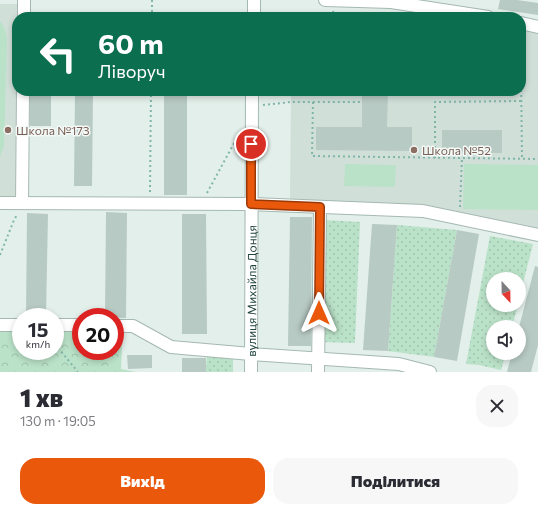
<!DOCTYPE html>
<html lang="uk">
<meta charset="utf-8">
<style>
:root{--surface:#fff;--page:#f7f7f7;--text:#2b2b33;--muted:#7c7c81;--accent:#ea580c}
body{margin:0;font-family:Commissioner,sans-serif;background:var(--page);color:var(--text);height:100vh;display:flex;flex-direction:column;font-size:15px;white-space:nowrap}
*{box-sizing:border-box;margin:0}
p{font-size:13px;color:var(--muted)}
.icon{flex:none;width:22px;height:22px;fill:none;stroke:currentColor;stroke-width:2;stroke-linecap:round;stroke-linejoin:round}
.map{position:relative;height:372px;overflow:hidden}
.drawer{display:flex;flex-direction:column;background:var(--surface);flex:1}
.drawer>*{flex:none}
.hud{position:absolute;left:12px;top:12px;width:514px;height:84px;border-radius:16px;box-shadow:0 2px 6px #0003;background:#0b6e4f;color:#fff;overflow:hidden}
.needle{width:26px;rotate:158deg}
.controls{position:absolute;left:486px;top:272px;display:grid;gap:8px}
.controls a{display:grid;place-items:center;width:40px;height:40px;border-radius:50%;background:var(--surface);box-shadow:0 2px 6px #0003;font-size:20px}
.speed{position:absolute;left:12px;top:308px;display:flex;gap:8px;font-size:20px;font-weight:700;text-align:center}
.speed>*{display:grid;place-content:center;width:52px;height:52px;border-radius:50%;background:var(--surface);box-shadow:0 2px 6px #0003;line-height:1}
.speed small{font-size:10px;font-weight:400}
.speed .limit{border:6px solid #d22;background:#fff;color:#111}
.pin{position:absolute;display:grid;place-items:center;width:34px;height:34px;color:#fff;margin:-17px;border:2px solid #fff;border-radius:50%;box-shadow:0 1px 4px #0007}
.me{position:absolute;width:44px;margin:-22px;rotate:0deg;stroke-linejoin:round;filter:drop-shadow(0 0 3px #0008)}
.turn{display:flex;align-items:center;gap:14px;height:84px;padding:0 20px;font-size:18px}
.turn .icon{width:52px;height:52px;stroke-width:2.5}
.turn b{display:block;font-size:28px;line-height:34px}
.round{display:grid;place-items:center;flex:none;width:42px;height:42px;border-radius:16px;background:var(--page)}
.head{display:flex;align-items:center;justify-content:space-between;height:68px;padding:0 20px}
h1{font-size:24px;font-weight:800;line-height:30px}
.action{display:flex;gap:8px;margin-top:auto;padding:8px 20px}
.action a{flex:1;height:46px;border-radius:16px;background:var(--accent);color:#fff;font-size:16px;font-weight:800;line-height:46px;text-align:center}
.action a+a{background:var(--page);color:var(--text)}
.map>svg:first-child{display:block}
.built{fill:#d1dfd9}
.grass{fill:url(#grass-dots)}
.forest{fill:url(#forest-crowns)}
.pitch{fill:#bae2c8}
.building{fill:#b8cac4}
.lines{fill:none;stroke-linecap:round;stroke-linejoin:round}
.minor-casing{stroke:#a5b8b2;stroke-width:14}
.path{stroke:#80b6a9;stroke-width:2;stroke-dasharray:2 3;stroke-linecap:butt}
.minor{stroke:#fff;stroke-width:12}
.route-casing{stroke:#983908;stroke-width:10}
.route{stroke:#ea580c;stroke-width:7}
.education-dot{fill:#8d6e63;stroke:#f4faf8;stroke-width:1.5}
.labels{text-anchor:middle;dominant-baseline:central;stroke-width:3;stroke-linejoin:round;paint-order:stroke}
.education-label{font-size:12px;fill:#785e54;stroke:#f4faf8;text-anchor:start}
.street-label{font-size:12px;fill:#20433c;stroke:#f4faf8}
</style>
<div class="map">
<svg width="538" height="372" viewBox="0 0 538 372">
<defs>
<pattern id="grass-dots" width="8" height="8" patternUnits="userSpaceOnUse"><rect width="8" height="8" fill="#bae2c8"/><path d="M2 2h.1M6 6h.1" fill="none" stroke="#a0c3ad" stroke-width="1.8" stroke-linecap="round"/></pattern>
<pattern id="forest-crowns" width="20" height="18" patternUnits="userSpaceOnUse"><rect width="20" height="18" fill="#bae2c8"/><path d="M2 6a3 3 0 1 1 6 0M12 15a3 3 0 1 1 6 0" fill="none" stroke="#a0c3ad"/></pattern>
</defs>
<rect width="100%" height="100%" fill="#e3efea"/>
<g class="built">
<path d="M0 4H18L15 197 0 198Z"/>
<path d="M521 31 538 32V230L430 207 290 199 291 91H521Z"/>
</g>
<g class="grass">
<path d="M324 220 360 222 355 343 322 342Z"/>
<path d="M397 225 457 230 434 357 388 351Z"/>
<path d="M490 236 533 244 519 299V279H493V305H518L512 327H493V353H506L501 370 479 365 466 364Z"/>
<path d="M207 355 233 356V372H206Z"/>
</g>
<path class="forest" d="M0 325H21V351H55V325H81V351H115V326H123L121 369 136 372H0Z"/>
<g class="pitch">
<path d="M0 21 4 27 7 38 4 146 0 157Z"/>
<path d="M345 164 396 165 395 187 344 186Z"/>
<path d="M464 164 538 165V210L463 209Z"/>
</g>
<g class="building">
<path d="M500 0H517L538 3V15L498 9Z"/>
<rect x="30" y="91" width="21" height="35"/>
<path d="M75 91H93L92 186H74Z"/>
<rect x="164" y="91" width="23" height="104"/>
<path d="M362 91H388L387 127H412V151L316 150V127H362Z"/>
<path d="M442 130H502V153L442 152Z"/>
<path d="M106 212 127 213 126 318 105 317Z"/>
<path d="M27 213 48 214 46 316H26Z"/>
<path d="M182 214H206L207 334H182Z"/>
<path d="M290 217H312L311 346H288Z"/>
<path d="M372 224 397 225 388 351 363 350Z"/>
<path d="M457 230 479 234 457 361 434 357Z"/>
<path d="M535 266 538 267V345L531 372H507L512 353H519V327Z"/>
<path d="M127 355H152V368L128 369Z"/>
<rect x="182" y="358" width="24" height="14"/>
</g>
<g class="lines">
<defs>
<g id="minor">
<path d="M325 0 391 2 488 17"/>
<path d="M24 17V0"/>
<path d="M254 17V0"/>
<path d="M521 23 538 27"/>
<path d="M0 203 251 204 423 211 538 235"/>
<path d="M22 203 23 91"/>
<path d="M0 325H21"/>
<path d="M55 325H81"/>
<path d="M115 326H133L171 347 251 354 399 364 430 372"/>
<path id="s1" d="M251 372 252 91"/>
<path d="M318 372 320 207"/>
</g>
</defs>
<use href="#minor" class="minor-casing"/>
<g class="path">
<path d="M333 11 335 17"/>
<path d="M152 17V0"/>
<path d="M521 70 522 159"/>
<path d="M313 102 312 156 538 159"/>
<path d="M263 105 291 102H362"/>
<path d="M435 158V102L521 101"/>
<path d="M150 192 151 91"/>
<path d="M207 193 239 134"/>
<path d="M460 207 462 158"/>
<path d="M0 255 14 220 17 215"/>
<path d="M55 344 78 372"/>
</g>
<use href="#minor" class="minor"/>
</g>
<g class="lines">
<defs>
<path id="route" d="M251 144V204L320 207 319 313"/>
</defs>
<use href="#route" class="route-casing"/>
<use href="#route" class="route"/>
</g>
<g class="education-dot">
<circle cx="8" cy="130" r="4"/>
<circle cx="414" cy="150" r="4"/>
</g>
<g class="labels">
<g class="education-label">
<text x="16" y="130">Школа №173</text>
<text x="422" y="150">Школа №52</text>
</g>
<g class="street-label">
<text stroke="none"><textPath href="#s1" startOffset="81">вулиця Михайла Донця</textPath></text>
</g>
</g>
</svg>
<div class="controls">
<a><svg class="needle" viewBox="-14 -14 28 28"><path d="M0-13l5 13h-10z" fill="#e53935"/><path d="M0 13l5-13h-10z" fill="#7c7c81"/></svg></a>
<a><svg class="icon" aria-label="sound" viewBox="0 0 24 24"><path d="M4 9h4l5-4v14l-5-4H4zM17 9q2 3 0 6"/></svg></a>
</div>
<div class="speed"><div>15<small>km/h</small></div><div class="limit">20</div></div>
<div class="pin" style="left:251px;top:144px;background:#d93025"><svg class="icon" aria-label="arrive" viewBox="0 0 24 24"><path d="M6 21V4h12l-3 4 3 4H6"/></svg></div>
<svg class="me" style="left:319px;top:313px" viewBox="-20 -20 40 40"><path d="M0-17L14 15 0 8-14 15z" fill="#ea580c" stroke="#fff" stroke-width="4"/></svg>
<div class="hud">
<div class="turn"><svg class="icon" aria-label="left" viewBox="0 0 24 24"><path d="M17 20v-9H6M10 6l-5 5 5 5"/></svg><div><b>60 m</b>Ліворуч</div></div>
</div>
</div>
<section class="drawer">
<div class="head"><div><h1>1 хв</h1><p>130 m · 19:05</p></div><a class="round"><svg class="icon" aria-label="close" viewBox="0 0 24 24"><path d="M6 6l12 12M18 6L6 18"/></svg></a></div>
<div class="action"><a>Вихід</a><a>Поділитися</a></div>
</section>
